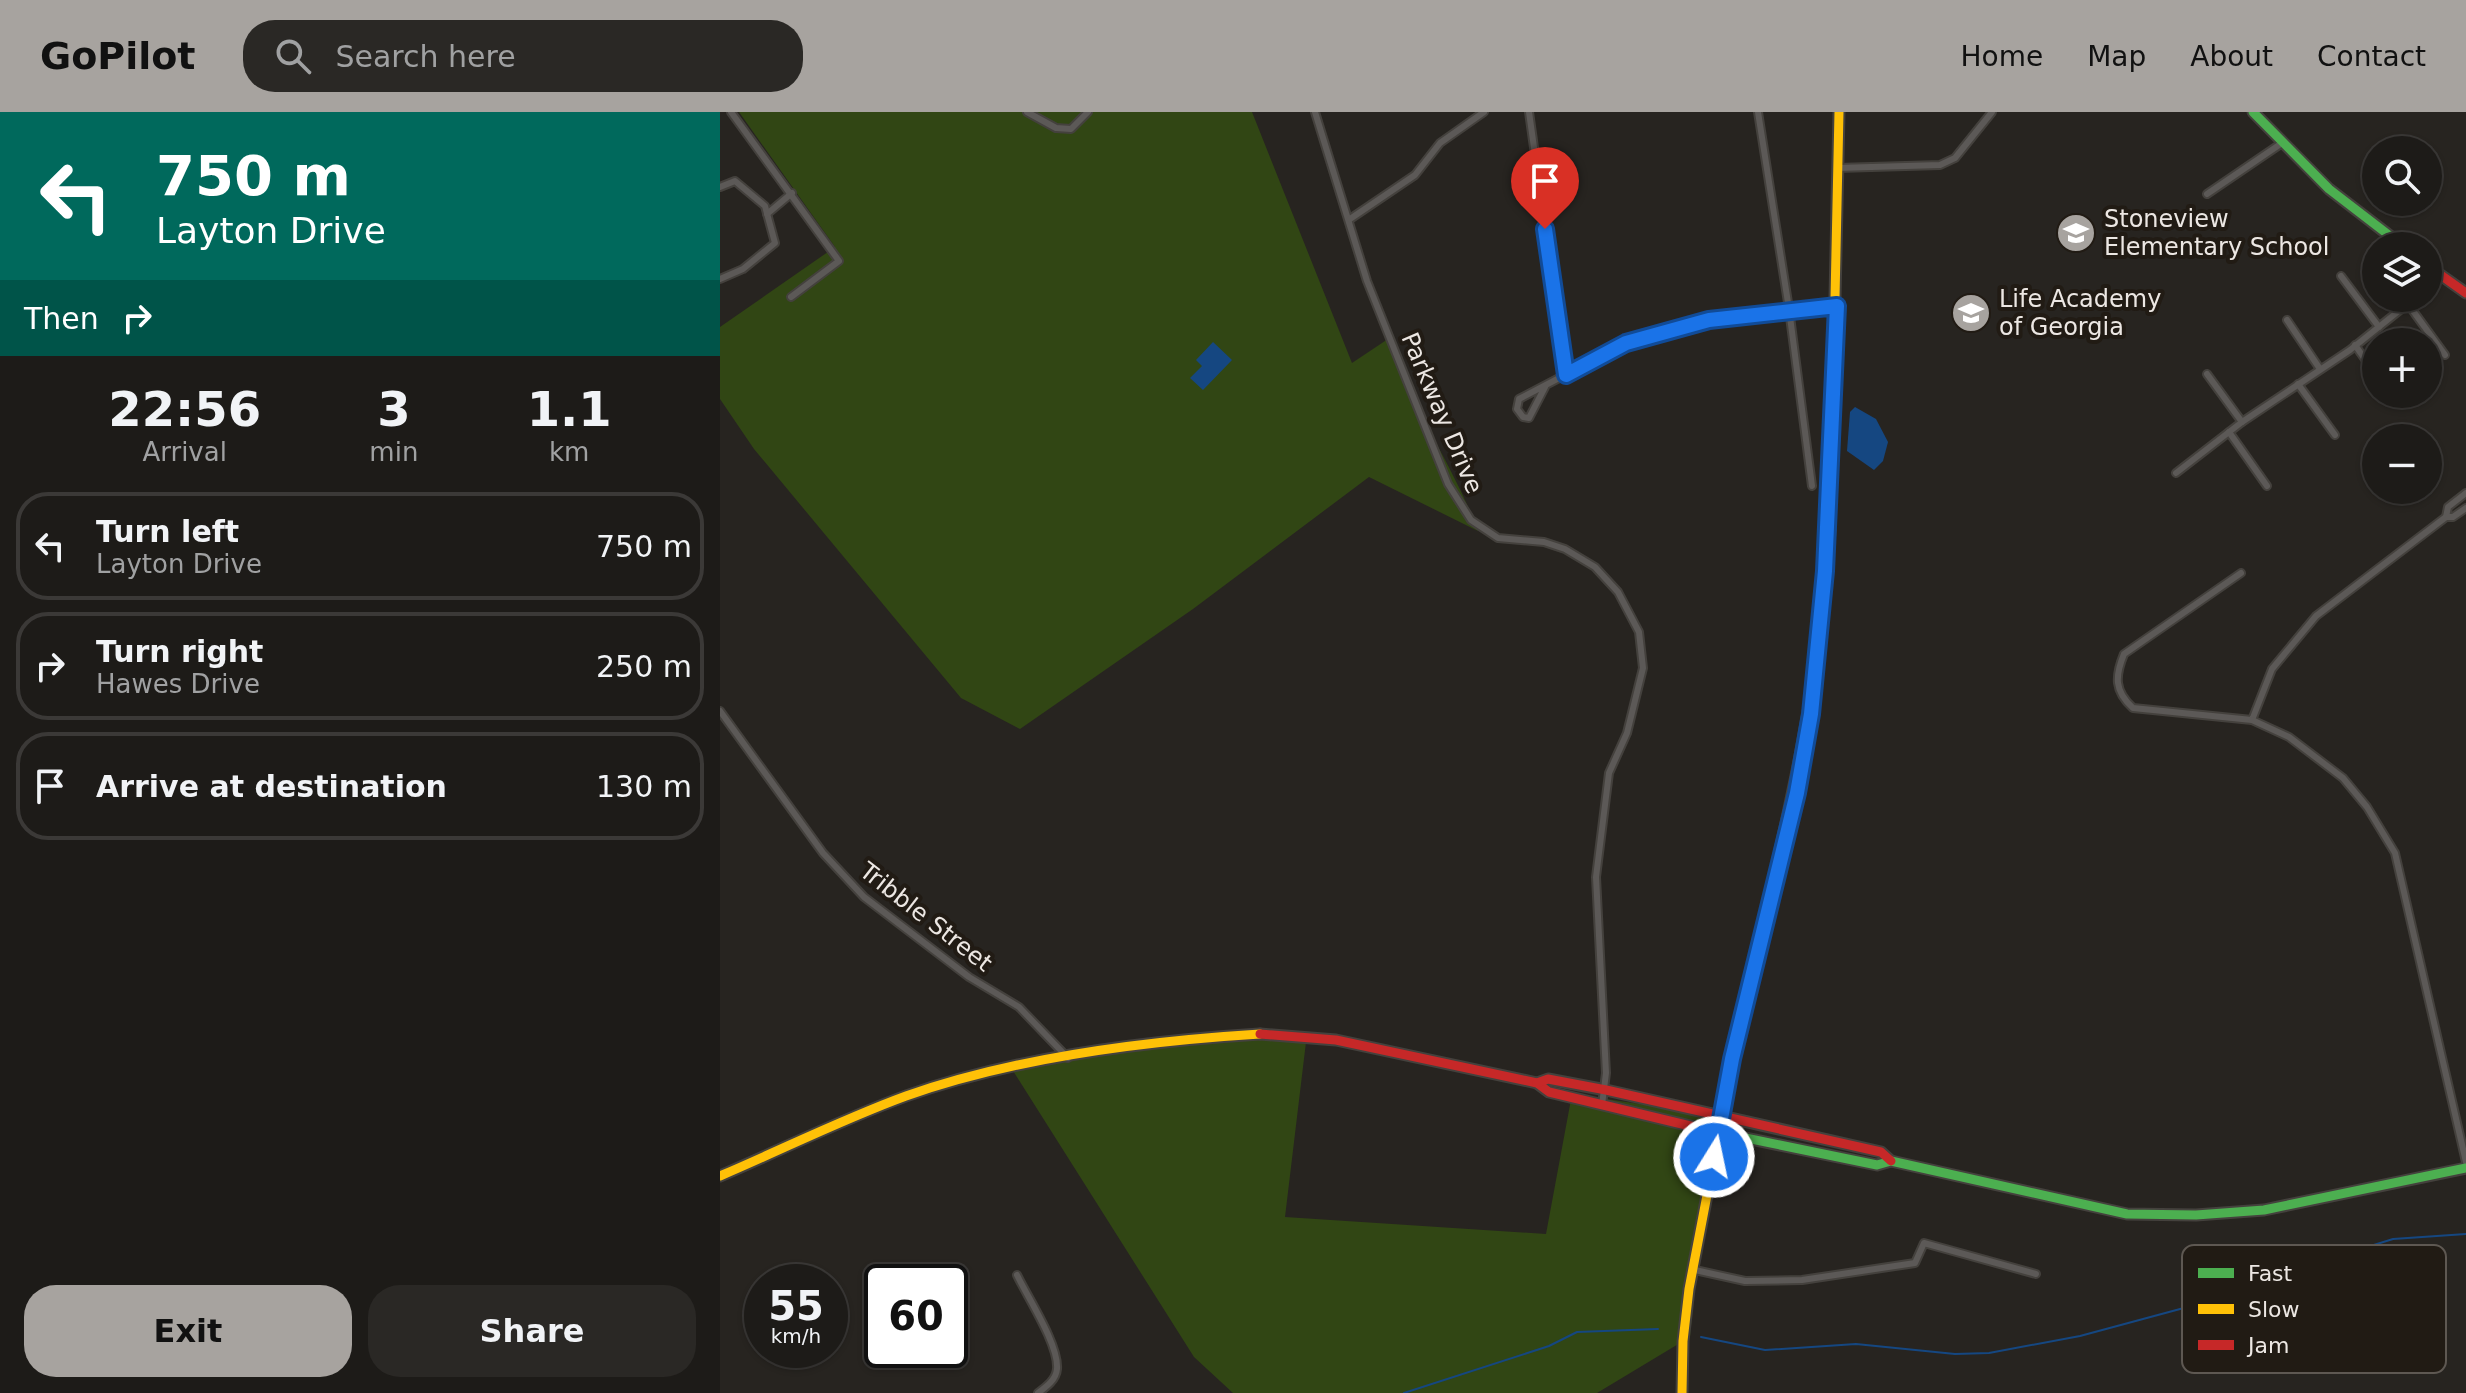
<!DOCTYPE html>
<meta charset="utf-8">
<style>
:root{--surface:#1d1b18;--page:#2a2825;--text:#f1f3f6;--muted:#a0a1a2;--line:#3b3937;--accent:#a7a39f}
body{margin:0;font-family:"DejaVu Sans",sans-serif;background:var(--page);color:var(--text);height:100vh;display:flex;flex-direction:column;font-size:30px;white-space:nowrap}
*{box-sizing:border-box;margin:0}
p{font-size:26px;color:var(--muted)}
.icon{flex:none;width:44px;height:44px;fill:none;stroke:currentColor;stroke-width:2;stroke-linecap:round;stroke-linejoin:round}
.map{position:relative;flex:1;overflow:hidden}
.drawer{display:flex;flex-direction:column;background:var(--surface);width:720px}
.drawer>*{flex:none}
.guide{background:#00695c;color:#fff;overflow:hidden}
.fabs{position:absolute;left:1642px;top:24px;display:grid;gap:16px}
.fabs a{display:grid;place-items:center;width:80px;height:80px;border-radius:50%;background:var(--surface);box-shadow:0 2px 6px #0004,0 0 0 2px var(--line);font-size:40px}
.speed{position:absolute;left:24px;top:1152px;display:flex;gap:16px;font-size:40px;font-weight:700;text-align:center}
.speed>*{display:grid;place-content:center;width:104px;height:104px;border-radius:50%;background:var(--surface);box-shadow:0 2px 6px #0004,0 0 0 2px var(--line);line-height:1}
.speed small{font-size:20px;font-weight:400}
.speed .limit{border:4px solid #111;border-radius:12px;background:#fff;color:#111}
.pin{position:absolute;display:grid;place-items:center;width:68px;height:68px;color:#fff;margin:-82px -34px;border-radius:50% 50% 50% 0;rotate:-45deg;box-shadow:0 0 8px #0007}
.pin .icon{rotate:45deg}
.me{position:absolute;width:88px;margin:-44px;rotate:10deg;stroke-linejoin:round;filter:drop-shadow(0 0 6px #0008)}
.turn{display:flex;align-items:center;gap:28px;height:168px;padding:0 24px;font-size:36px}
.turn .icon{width:104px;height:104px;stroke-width:2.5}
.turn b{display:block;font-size:56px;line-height:68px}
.then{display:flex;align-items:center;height:76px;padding:0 24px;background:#0003;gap:16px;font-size:30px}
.eta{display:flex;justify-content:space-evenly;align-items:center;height:136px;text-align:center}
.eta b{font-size:48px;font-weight:700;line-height:56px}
.action{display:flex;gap:16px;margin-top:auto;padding:16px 24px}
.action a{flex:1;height:92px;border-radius:32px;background:var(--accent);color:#111;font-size:32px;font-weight:700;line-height:92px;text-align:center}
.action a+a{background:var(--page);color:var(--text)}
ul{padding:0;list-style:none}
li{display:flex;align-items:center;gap:24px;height:108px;margin:0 16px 12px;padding:0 8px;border:4px solid var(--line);border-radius:32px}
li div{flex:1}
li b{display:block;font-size:30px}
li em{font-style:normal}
header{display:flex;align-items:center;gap:48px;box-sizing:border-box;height:112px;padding:0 40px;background:var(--accent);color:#111}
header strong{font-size:38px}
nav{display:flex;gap:44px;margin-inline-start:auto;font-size:28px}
.search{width:560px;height:72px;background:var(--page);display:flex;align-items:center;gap:20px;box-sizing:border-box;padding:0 28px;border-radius:32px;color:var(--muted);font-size:30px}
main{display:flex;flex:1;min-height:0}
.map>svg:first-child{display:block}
.green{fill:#314614}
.water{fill:#154781}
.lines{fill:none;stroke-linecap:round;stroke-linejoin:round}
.stream{stroke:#154781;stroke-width:2}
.street-casing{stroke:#44413d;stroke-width:10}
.fast-casing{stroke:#44413d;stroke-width:13}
.slow-casing{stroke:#44413d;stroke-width:13}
.jam-casing{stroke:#44413d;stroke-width:13}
.street{stroke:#5c5957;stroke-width:6}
.fast{stroke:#4caf50;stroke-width:9}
.slow{stroke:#ffc107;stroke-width:9}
.jam{stroke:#c62828;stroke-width:9}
.route-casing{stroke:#114b97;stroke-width:20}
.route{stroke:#1a73e8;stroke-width:14}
.labels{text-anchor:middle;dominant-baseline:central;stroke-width:8;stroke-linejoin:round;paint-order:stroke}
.poi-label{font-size:24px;fill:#ece7e3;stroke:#211b14;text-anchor:start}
.street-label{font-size:24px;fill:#ece7e3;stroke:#211b14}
.key{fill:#211b14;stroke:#5e5852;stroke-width:2}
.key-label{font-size:22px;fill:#ece7e3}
</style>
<header>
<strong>GoPilot</strong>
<div class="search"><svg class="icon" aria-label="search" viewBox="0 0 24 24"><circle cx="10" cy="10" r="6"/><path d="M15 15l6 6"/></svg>Search here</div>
<nav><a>Home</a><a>Map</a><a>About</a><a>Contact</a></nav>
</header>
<main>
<section class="drawer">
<div class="guide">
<div class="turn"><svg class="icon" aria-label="left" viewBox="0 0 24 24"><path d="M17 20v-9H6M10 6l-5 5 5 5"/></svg><div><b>750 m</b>Layton Drive</div></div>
<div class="then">Then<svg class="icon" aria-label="right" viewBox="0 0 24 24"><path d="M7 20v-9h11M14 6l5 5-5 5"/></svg></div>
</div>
<div class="eta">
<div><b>22:56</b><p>Arrival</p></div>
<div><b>3</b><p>min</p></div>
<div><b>1.1</b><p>km</p></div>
</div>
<ul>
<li><svg class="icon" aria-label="left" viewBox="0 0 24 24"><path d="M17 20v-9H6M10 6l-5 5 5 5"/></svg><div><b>Turn left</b><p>Layton Drive</p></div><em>750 m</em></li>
<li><svg class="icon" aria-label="right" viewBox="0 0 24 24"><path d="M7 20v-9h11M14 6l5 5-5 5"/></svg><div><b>Turn right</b><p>Hawes Drive</p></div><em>250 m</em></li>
<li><svg class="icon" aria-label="arrive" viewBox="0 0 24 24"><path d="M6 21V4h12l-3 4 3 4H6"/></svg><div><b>Arrive at destination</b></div><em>130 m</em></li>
</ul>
<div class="action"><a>Exit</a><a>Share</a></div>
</section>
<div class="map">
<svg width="1746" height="1281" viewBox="0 0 1746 1281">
<rect width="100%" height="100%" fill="#272420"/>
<g class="green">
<path d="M19 0H532L632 251 668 227C690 294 733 352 758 419L649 365 473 497 300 617 241 586 34 337 0 287V215L115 135Z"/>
<path d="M495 922 586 930 565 1105 826 1122 852 982 1002 1004 979 1128 970 1225 877 1281H513L474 1245 290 954Z"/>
</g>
<g class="water">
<path d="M493 230 512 248 483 278 470 266 482 254 476 248Z"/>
<path d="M1135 295 1156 307 1168 330 1163 349 1154 358 1127 339 1130 300Z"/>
</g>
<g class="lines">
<g class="stream">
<path d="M981 1225 1045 1238 1136 1232 1235 1242 1269 1241 1360 1224 1512 1183 1544 1167 1673 1127 1746 1122"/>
<path d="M684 1281 829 1234 857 1220 938 1217"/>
</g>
<defs>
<g id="street">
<path d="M11 0 119 149 71 185"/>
<path d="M307 0 336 16 351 17 368 0"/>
<path d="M595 0 647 169 728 372 751 408 778 426 824 430 845 437 875 455 898 480 919 520 923 556 907 621 889 661 876 765 886 961 882 993"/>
<path d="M809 0 846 263"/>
<path d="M1038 0 1069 197 1092 374"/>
<path d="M1117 56 1220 53 1235 46 1272 0"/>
<path d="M0 75 15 69 45 94 55 131 23 157 0 167"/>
<path d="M1487 82 1562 31"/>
<path d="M47 102 72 81"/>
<path d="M630 107 695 63 720 31 764 0"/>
<path d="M1621 164 1659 215"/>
<path d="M1708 174 1720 163"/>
<path d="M1688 192 1725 243"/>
<path d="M1567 208 1600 257"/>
<path d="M1635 233 1656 263"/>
<path d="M1487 262 1522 310"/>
<path d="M1578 272 1615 323"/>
<path d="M825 275 809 306 803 305 797 297 799 287 906 231 989 208 1116 194"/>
<path d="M1670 282 1671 284"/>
<path d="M1509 320 1547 374"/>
<path d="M1456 361 1522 310 1630 238 1695 186"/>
<path d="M1726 405 1728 395 1746 381"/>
<path d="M1521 461 1404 542C1395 564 1394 579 1413 596L1532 608 1552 557 1596 504 1726 405H1733L1746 396"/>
<path d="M0 599 103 741 144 785 249 865 299 895 348 946"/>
<path d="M1532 608 1569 625 1623 666 1647 695 1675 741 1746 1050"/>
<path d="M975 1158 1025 1169 1082 1168 1195 1151 1204 1131 1316 1162"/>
<path d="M297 1163C308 1186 339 1233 337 1257 336 1268 326 1275 318 1281"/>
</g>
<g id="fast">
<path d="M1533 0 1609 77 1683 134"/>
<path d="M1021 906C1059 742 1100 587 1110 418"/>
<path d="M987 1018 1157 1053 1171 1049 1407 1102 1476 1103 1544 1098 1746 1056"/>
</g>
<g id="slow">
<path d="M1110 418 1119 0"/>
<path d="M0 1064C61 1038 123 1007 186 984 293 946 427 929 540 922"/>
<path d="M962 1281 963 1229 969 1177 1021 906"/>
</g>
<g id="jam">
<path d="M1708 154 1746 181"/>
<path d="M540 922 616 928 817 971 829 980 987 1018"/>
<path d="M817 971 828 967 886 978 1161 1040 1171 1049"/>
</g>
</defs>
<use href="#street" class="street-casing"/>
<use href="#fast" class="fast-casing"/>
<use href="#slow" class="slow-casing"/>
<use href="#jam" class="jam-casing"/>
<use href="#street" class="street"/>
<use href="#fast" class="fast"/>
<use href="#slow" class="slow"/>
<use href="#jam" class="jam"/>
</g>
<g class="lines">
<defs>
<path id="route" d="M825 117 846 263 906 231 989 208 1117 194 1105 459 1091 602 1077 681 1012 947 994 1045"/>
</defs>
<use href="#route" class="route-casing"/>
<use href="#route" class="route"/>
</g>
<defs>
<symbol id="school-disc" viewBox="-11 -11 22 22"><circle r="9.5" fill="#a7a39f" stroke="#211b14"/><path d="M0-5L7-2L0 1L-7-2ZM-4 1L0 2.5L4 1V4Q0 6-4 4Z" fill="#fff"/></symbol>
</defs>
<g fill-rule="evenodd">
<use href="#school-disc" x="1334" y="99" width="44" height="44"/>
<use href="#school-disc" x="1229" y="179" width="44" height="44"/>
</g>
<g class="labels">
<g class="poi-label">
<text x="1384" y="107">Stoneview<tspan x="1384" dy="28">Elementary School</tspan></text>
<text x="1279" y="187">Life Academy<tspan x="1279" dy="28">of Georgia</tspan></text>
</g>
<g class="street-label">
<text transform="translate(722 301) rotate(67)">Parkway Drive</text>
<text transform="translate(206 805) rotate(38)">Tribble Street</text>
</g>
</g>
<rect x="1462" y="1133" width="264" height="128" rx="12" class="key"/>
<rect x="1478" y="1156" width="36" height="10" fill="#4caf50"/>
<rect x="1478" y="1192" width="36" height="10" fill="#ffc107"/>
<rect x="1478" y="1228" width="36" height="10" fill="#c62828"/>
<g class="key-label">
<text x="1528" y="1169">Fast</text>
<text x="1528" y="1205">Slow</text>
<text x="1528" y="1241">Jam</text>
</g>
</svg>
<div class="fabs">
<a><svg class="icon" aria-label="search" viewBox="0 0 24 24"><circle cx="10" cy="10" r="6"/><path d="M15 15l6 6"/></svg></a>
<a><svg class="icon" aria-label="layers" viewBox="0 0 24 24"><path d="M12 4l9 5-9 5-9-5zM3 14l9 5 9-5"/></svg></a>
<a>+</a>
<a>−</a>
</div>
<div class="speed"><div>55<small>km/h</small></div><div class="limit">60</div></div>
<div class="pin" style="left:825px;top:117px;background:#d93025"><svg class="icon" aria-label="arrive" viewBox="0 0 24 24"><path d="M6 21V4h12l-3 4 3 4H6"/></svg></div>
<svg class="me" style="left:994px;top:1045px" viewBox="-20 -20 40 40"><circle r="17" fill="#1a73e8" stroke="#fff" stroke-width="3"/><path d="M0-11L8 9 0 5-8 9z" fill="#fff"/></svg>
</div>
</main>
